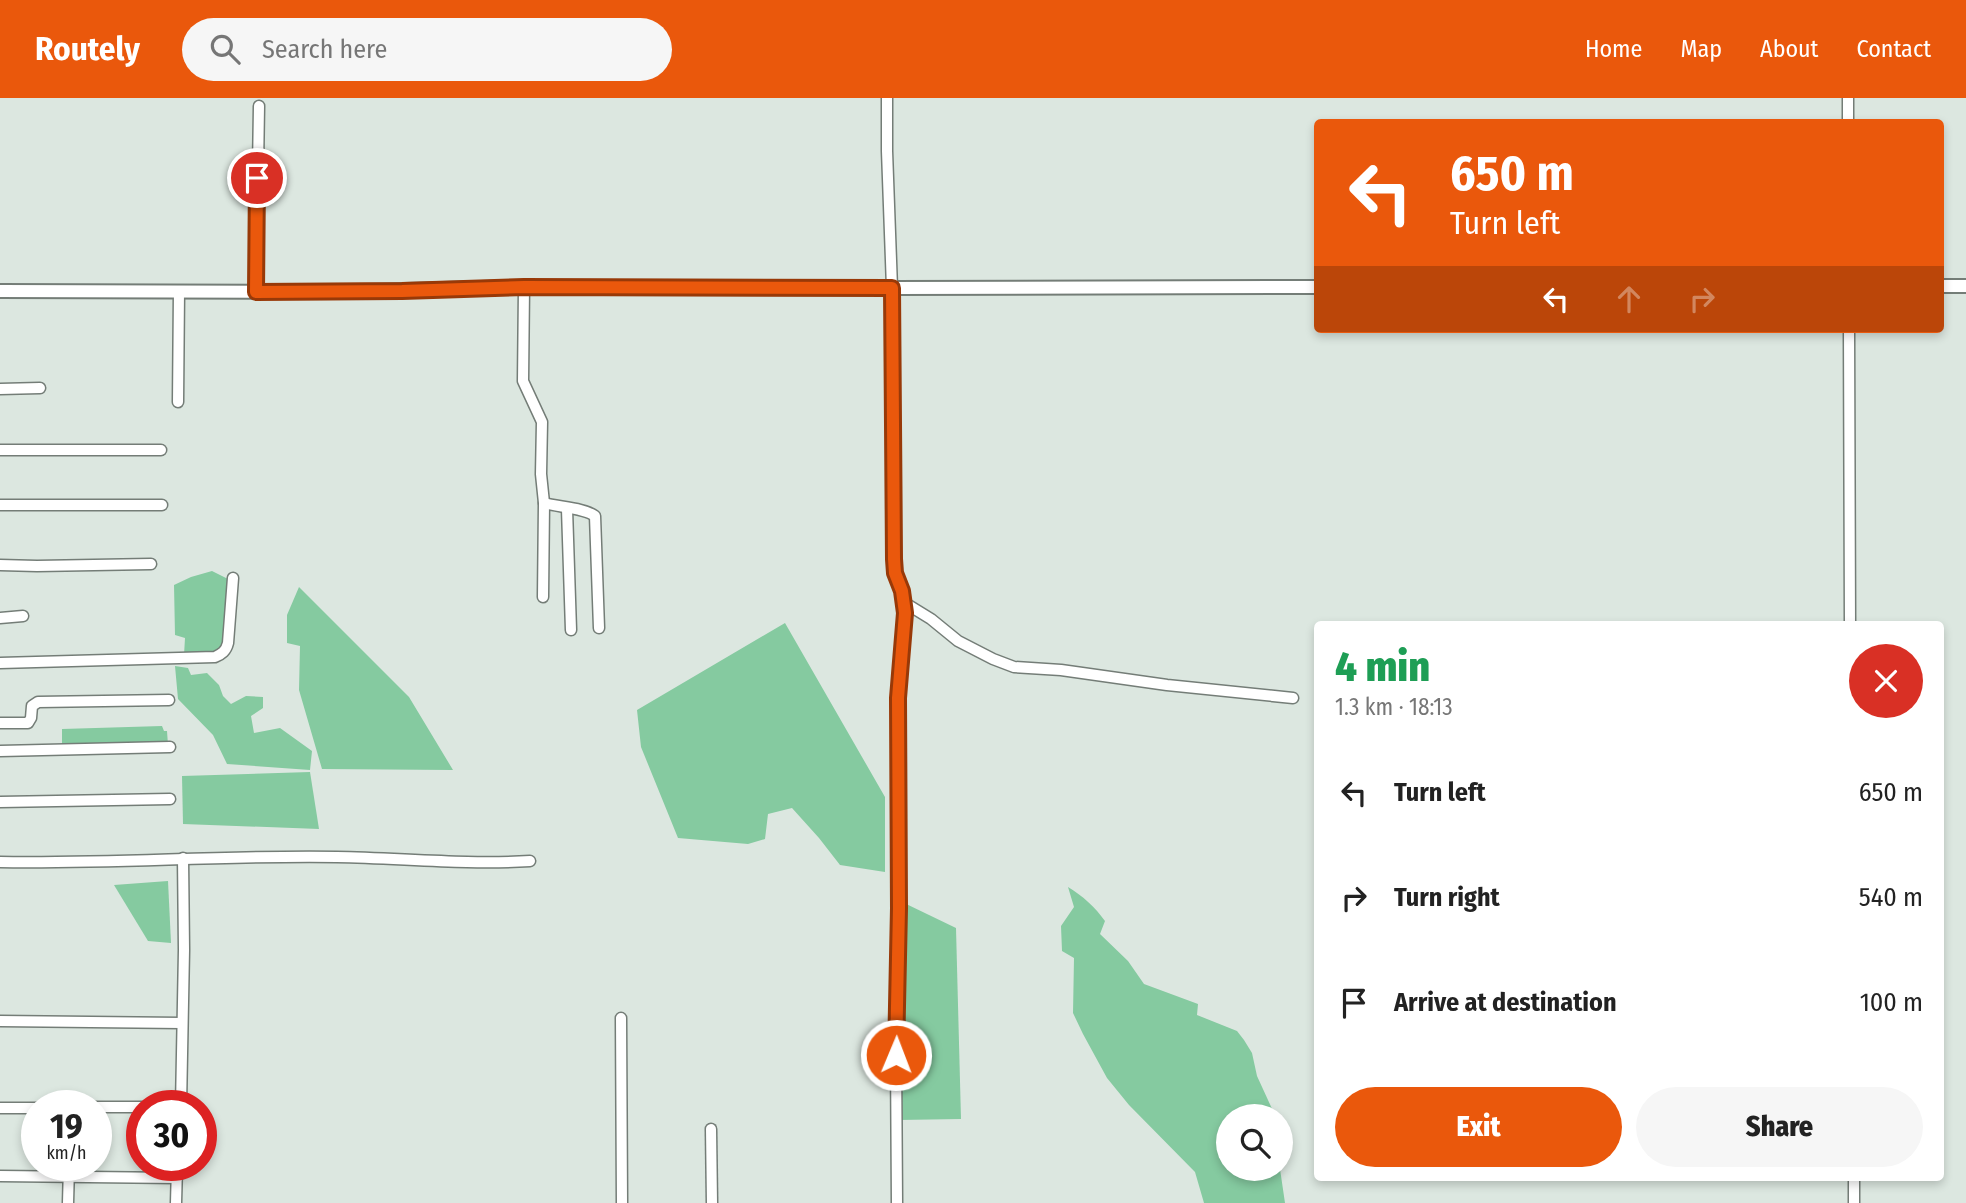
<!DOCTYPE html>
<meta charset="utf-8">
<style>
:root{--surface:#fff;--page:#f6f6f6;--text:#222;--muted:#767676;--accent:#ea580c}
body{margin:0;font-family:"Fira Sans Condensed",sans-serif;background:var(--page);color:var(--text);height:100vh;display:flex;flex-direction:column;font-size:26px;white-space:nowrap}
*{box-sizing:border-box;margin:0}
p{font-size:23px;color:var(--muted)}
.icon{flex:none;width:38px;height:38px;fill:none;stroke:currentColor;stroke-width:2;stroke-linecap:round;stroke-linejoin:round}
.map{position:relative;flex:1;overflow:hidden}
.drawer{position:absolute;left:1314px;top:523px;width:630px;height:560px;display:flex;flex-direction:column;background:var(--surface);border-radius:7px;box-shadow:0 4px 10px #0003}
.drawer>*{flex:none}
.banner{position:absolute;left:1314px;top:21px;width:630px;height:214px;border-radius:7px;box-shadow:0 4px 10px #0003;background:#ea580c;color:#fff;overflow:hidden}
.fabs{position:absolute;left:1216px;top:1006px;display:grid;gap:14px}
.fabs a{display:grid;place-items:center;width:77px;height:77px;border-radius:50%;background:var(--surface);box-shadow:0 4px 10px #0003;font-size:35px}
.speed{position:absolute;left:21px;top:992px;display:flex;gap:14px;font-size:35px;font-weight:700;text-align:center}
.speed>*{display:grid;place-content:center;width:91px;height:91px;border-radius:50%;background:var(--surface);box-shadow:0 4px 10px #0003;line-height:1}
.speed small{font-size:18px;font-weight:400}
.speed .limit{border:10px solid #d22;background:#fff;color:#111}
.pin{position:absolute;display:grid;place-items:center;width:60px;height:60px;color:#fff;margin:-30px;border:4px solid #fff;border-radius:50%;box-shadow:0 2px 7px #0007}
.me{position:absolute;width:77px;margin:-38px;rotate:1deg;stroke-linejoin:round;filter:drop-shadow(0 0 5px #0008)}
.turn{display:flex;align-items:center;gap:24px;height:147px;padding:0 21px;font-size:32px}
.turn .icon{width:91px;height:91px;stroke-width:2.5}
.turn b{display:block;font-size:49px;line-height:60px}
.lanes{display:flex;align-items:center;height:66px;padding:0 21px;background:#0003;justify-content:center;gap:35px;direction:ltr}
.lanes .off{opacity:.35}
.round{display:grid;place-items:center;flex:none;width:74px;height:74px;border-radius:37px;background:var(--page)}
.overview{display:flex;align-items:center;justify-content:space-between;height:119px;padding:0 21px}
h1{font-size:42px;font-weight:800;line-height:52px;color:#1e9e55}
.cta{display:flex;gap:14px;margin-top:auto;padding:14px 21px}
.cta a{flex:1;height:80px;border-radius:42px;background:var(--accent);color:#fff;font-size:28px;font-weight:800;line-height:80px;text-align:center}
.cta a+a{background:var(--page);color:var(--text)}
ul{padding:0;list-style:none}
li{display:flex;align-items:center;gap:21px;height:105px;padding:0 21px}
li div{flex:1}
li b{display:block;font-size:26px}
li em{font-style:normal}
header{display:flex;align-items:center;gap:42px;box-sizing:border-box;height:98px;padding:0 35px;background:var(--accent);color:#fff}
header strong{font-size:33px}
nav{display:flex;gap:38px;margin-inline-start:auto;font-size:24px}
.search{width:490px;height:63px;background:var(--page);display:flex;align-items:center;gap:18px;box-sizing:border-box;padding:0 24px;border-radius:38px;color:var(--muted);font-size:26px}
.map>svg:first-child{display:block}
.green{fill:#85caa0}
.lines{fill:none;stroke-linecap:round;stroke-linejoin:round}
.minor-casing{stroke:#747d77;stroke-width:13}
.tertiary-casing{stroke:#747d77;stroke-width:16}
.minor{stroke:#fff;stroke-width:10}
.tertiary{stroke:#fff;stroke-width:12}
.route-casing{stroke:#983908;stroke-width:18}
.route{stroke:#ea580c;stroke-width:12}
</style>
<header>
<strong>Routely</strong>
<div class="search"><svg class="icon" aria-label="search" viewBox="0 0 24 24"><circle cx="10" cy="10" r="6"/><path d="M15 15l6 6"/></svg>Search here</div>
<nav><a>Home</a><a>Map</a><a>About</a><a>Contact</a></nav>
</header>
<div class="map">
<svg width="1966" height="1105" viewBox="0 0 1966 1105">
<rect width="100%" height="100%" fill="#dce7e0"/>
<g class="green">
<path d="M212 473 230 482 223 550 213 557H184L185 540 175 537 174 487 191 479Z"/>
<path d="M299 489 409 599 453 672 322 671 299 592 300 548 287 545V517Z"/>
<path d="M785 525 885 699V774L840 767 819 740 792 710 768 716 765 741 748 746 678 740 641 649 637 612Z"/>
<path d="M175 568 188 570 191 577 207 575 219 587 223 598 231 606 246 598 263 599V610L251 618 254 635 280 630 312 653 310 672 227 666 213 637 178 601Z"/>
<path d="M162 628 164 633H167L168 647 62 648V631Z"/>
<path d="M310 674 319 731 183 726 182 678Z"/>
<path d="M168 783 171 845 148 843 114 787Z"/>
<path d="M1068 789C1083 798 1095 809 1105 823L1100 836 1128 863 1144 886 1198 906 1197 917 1237 933 1244 942 1252 955 1257 978 1273 1013V1018H1228V1071H1280L1285 1105H1204L1195 1074 1129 1007 1107 980 1083 936 1073 915 1074 860 1062 853 1061 828 1074 809Z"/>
<path d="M900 803 956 830 961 1021 899 1022Z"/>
</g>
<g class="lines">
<defs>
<g id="minor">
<path d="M887 0V53L892 190 894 461 895 475 903 493 905 515 898 600 897 659 899 810 896 957 897 1105"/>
<path d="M1848 0V24"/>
<path d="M524 189 523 283 542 324 541 376 544 405 543 499"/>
<path d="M256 194 259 8"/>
<path d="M1849 231 1850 527"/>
<path d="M0 291 40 290"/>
<path d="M178 304 179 193"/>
<path d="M0 352H161"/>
<path d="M544 405C558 409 585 410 595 418L599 530"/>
<path d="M0 407H162"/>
<path d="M567 411 571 532"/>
<path d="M0 467 37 468 151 466"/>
<path d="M905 505 931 521 958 543 993 561 1014 569 1061 572 1167 587 1293 600"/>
<path d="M0 520 23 518"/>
<path d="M0 565 215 559C222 556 226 553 228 545L233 480"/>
<path d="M0 625H28L31 620 32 608 38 604 169 602"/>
<path d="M0 653 170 649"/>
<path d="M0 704 170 701"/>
<path d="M0 764C112 766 225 757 337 759 401 760 465 767 530 763"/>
<path d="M621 920 622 1105"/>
<path d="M0 923 182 925"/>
<path d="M181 1008 184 852 183 760"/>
<path d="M96 1009H142"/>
<path d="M0 1010H37"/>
<path d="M711 1031 712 1105"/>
<path d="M0 1078 177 1080"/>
<path d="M1854 1080V1105"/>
<path d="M68 1105 69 1068"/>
<path d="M176 1105 177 1068"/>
</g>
<g id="tertiary">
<path d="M1941 188H1966"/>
<path d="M0 193 327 194 524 189 892 190 1318 189"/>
</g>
</defs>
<use href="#minor" class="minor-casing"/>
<use href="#tertiary" class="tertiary-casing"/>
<use href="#minor" class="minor"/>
<use href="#tertiary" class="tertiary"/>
</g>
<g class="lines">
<defs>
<path id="route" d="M257 80 256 194 402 193 524 189 892 190 894 461 895 475 902 493 905 515 898 600 899 810 896 957"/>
</defs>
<use href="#route" class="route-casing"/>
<use href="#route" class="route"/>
</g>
</svg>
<div class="fabs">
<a><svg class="icon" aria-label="search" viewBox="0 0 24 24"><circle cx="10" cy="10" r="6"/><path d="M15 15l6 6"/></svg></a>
</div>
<div class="speed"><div>19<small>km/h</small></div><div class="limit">30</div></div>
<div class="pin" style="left:257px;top:80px;background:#d93025"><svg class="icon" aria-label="arrive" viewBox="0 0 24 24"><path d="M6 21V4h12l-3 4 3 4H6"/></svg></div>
<svg class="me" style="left:896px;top:957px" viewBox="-20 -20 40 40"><circle r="17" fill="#ea580c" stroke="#fff" stroke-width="3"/><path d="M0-11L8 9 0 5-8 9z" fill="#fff"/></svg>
<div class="banner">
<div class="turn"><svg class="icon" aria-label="left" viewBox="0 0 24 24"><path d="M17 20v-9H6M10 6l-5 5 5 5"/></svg><div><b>650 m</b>Turn left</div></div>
<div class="lanes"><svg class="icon" aria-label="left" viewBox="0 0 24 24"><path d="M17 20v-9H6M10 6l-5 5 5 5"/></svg><svg class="icon off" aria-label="ahead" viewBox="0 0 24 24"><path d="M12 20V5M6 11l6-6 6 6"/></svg><svg class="icon off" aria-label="right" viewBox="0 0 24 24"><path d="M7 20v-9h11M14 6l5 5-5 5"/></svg></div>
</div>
<section class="drawer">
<div class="overview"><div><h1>4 min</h1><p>1.3 km · 18:13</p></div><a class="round" style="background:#d93025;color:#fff"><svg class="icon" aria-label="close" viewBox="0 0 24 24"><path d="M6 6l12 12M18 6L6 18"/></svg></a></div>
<ul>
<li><svg class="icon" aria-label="left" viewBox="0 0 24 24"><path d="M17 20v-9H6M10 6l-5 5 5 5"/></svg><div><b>Turn left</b></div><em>650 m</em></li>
<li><svg class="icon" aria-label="right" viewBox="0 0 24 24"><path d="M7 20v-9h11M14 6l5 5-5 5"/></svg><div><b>Turn right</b></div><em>540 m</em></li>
<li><svg class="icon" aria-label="arrive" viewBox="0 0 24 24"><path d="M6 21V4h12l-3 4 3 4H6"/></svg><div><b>Arrive at destination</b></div><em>100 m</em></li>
</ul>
<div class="cta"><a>Exit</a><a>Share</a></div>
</section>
</div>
